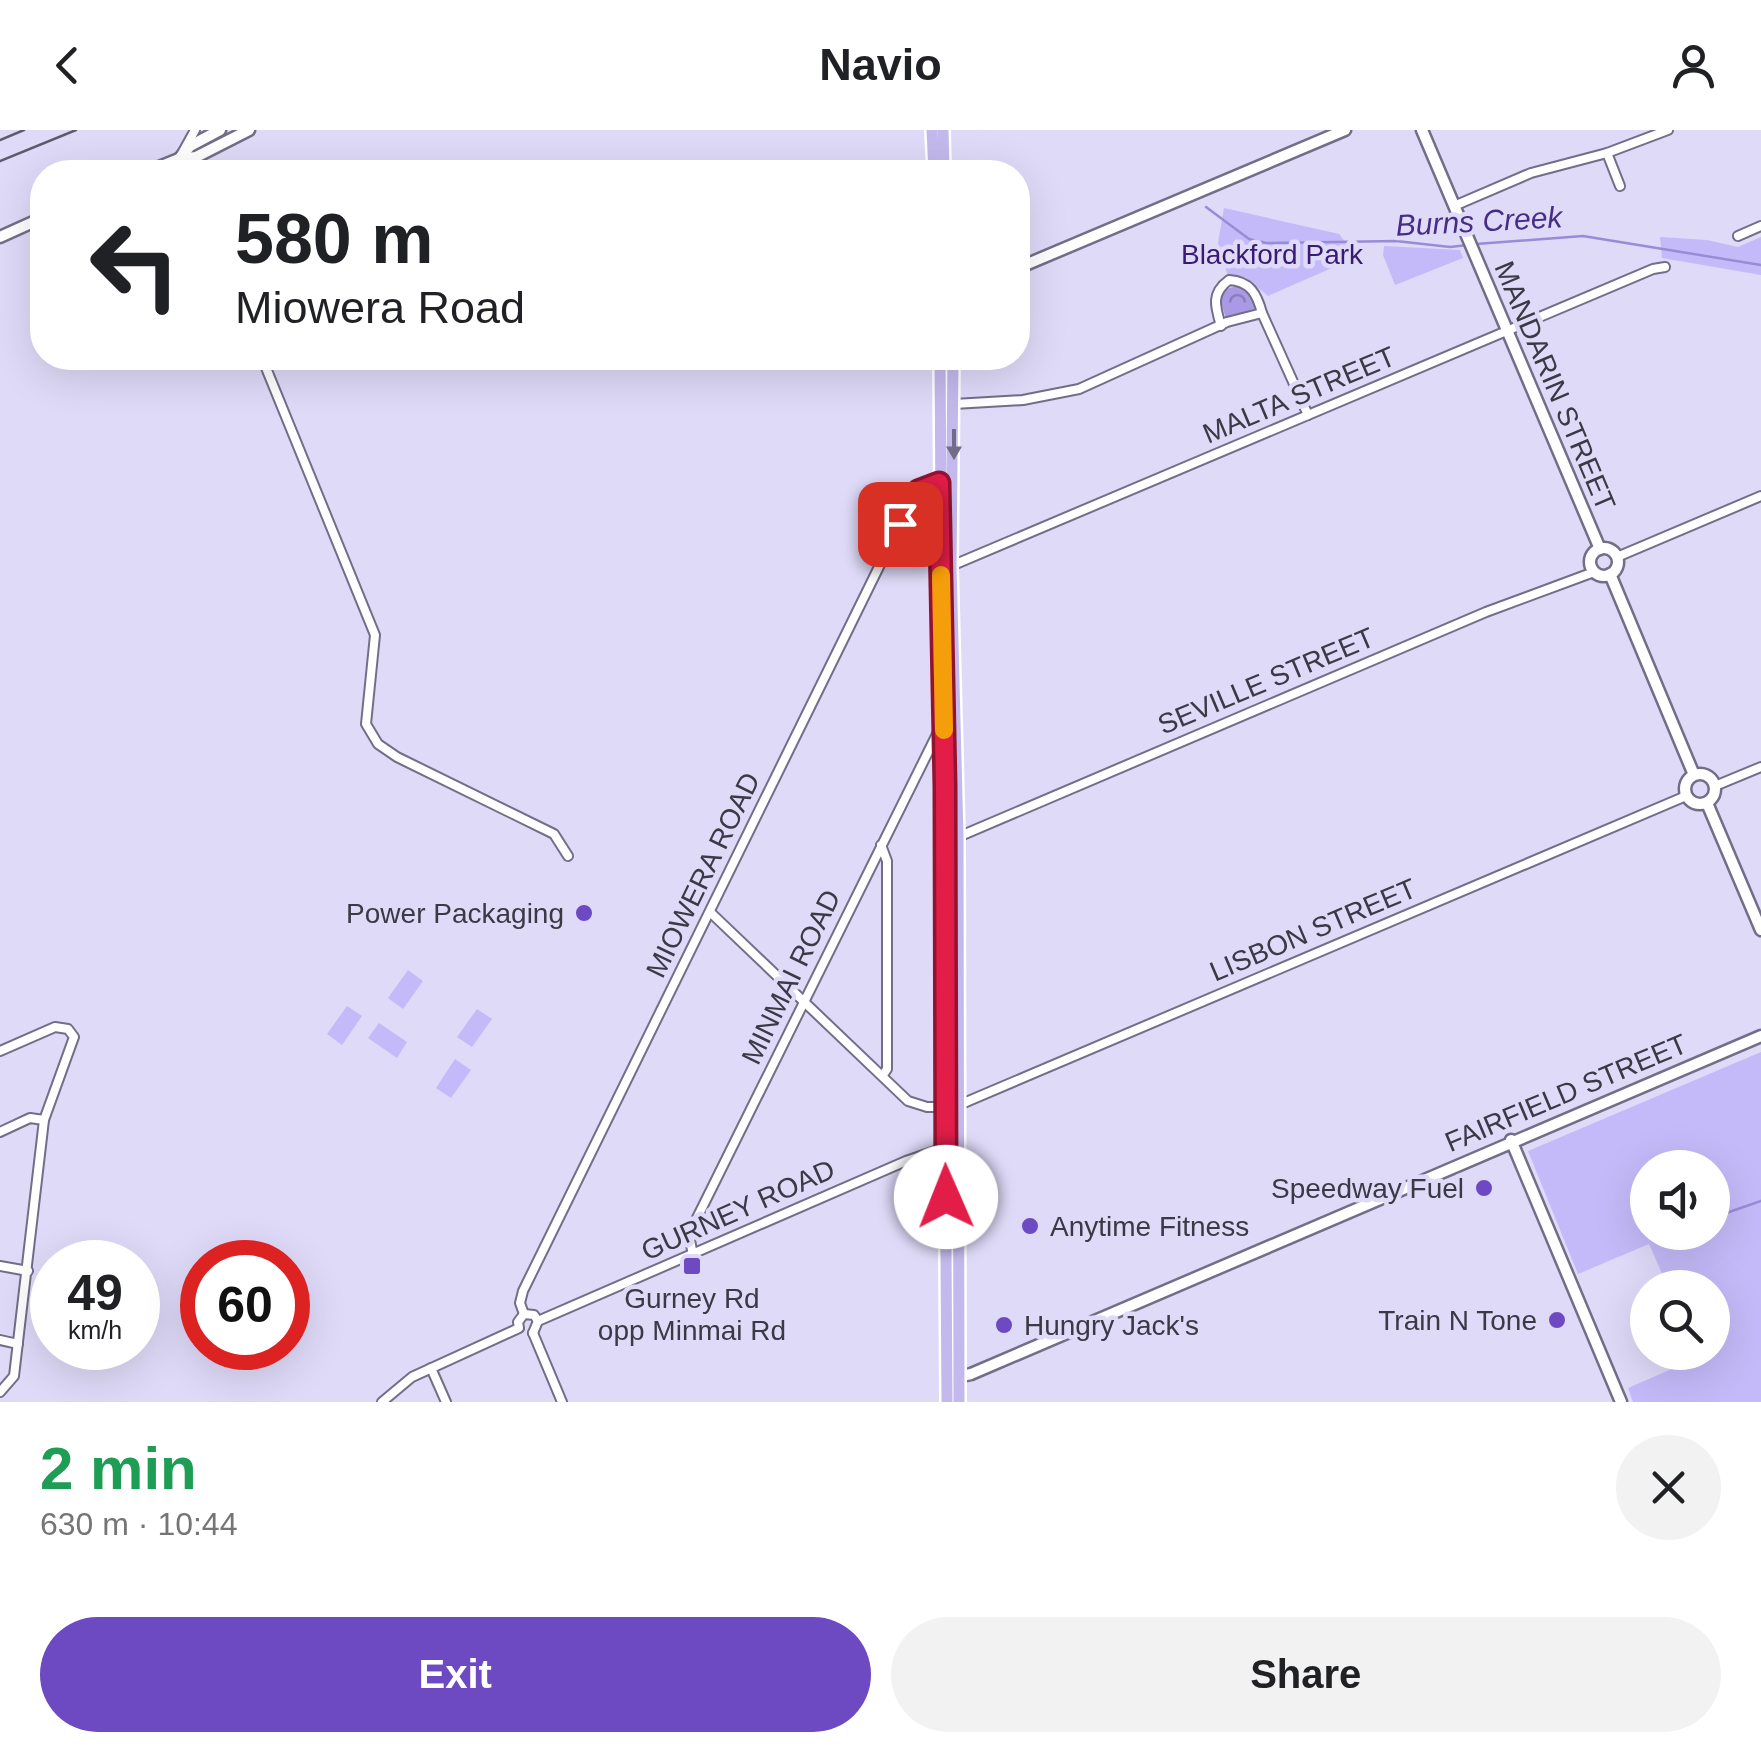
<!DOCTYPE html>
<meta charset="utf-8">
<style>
:root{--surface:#fff;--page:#f2f2f2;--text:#202124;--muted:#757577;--accent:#6d49c2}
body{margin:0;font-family:Helvetica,sans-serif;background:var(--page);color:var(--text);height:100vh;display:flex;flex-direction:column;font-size:38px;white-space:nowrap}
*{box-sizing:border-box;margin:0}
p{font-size:32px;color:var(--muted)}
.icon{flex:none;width:55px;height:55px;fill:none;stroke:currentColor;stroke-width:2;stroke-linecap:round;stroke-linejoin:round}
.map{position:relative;height:1272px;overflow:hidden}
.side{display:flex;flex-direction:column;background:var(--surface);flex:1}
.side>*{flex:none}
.top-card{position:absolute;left:30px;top:30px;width:1000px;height:210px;border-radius:40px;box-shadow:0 10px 40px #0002;background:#fff;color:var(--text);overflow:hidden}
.fabs{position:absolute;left:1630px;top:1020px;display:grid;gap:20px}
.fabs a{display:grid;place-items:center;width:100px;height:100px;border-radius:50%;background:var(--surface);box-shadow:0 10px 40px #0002;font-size:50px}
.speed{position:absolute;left:30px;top:1110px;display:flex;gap:20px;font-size:50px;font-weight:700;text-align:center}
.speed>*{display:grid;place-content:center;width:130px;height:130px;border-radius:50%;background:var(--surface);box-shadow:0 10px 40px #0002;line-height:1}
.speed small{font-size:25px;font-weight:400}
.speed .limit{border:15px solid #d22;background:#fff;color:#111}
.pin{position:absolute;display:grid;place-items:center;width:85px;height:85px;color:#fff;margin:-42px;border-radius:20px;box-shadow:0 5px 15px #0006}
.me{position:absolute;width:110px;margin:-55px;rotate:359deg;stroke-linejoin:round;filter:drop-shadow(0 0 8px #0008)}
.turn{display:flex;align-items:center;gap:35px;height:210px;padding:0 40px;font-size:45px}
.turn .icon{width:130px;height:130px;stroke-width:2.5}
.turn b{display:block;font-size:70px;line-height:85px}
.round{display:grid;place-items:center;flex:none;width:105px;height:105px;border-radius:52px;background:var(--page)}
.head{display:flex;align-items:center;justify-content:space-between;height:170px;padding:0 40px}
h1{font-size:60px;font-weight:600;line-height:75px;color:#1e9e55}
.cta{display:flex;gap:20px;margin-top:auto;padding:20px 40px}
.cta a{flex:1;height:115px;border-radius:60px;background:var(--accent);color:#fff;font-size:40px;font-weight:600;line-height:115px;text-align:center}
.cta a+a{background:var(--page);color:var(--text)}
header{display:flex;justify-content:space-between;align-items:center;height:130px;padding:0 40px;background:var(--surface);font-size:45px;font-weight:600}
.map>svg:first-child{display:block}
.green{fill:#c5baf9;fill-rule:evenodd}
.forest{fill:url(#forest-crowns)}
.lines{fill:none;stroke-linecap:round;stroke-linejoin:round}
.stream{stroke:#9a8bd7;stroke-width:2.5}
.street-casing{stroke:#726e88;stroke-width:12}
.secondary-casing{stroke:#726e88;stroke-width:15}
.primary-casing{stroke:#fff;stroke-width:16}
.street{stroke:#fff;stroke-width:8}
.secondary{stroke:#fff;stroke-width:10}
.primary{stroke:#c4b9ec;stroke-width:11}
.rail{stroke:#5d5b6b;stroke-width:2.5}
.oneway{fill:#726c88}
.route-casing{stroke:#92132f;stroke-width:25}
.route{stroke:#e11d48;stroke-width:18}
.slow{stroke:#f59e0b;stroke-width:18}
.poi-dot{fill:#6d49c2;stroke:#dedaf8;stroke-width:4}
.labels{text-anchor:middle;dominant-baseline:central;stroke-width:9;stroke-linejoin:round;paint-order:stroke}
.park-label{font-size:28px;fill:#391a73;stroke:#dedaf8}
.street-label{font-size:28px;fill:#3b3945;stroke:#dedaf8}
.poi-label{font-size:28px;fill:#3b3945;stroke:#dedaf8;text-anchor:end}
.water-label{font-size:30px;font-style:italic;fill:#472c85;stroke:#dedaf8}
</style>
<header><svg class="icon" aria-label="back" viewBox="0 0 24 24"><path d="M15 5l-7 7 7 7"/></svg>Navio<svg class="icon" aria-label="person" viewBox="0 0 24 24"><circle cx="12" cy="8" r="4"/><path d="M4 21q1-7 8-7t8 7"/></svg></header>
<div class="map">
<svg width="1761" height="1272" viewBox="0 0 1761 1272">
<defs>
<pattern id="forest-crowns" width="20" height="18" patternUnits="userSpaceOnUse" patternTransform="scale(2.5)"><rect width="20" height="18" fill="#a999e7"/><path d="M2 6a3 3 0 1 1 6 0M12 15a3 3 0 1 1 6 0" fill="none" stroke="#8b7ebd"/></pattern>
</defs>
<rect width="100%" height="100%" fill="#dedaf8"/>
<g class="green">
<path d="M1224 78 1339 104 1357 127 1268 166 1245 147 1228 146 1218 113Z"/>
<path d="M1660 107 1707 110 1738 117 1761 107V145L1662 128Z"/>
<path d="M1384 116 1460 120 1463 128 1395 155 1383 125Z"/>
<path d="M408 840 423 851 403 879 388 868Z"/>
<path d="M347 876 362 886 342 915 327 904Z"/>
<path d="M477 879 492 889 472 917 457 907Z"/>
<path d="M379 893 407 912 397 928 368 908Z"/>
<path d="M1761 922V1272H1633L1628 1258 1697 1228 1696 1223 1712 1222V1158L1668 1157 1649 1114 1578 1144 1528 1021ZM1648 1038H1712V1102H1648Z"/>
<path d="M455 929 471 940 451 968 436 958Z"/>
</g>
<path class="forest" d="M1237 156 1245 160 1256 178 1226 189 1220 169 1226 159Z"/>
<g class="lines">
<g class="stream">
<path d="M1206 77 1249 109 1266 113 1396 111 1450 117 1468 115"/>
<path d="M1476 114 1583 106 1761 135"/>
<path d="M1712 1088 1761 1071"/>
</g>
<defs>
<g id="street">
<path d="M1607 23 1620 56"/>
<path d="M185 42 179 29 195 0"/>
<path d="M1454 76 1531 43 1607 23 1668 0"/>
<path d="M1738 106 1761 96"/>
<path d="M1221 196C1215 176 1211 163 1229 150 1250 151 1257 164 1262 183"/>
<path d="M262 228 375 505 366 594 378 614 397 627 554 704 568 726"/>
<path d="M954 274 1023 270 1079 259 1227 192 1262 183 1308 285"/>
<path d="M1617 427 1761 366"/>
<path d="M951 436 1653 139 1665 137"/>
<path d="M1715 656 1761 637"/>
<path d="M958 707 1486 482 1594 442"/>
<path d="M881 715 887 731V939L883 945"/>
<path d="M710 782 908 971 927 977H945"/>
<path d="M0 921 55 897 68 899 74 907 44 990 14 1246 0 1262"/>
<path d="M959 975 1686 666"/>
<path d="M0 1002 30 988 44 990"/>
<path d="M693 1125 690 1110 693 1096 940 598"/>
<path d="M0 1136 28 1141"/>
<path d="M524 1184 520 1173 523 1161 900 394C912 373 917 353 944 354"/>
<path d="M533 1203 538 1191 906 1031 935 1021 949 1020"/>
<path d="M533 1203 562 1272"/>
<path d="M0 1210 18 1214"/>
<path d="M431 1238 446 1272"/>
<path d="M382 1272 412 1247 519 1198 518 1192 524 1184 534 1185 538 1191"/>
</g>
<g id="secondary">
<path d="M1422 0 1600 419"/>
<path d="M180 28 190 16 220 0"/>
<path d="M147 42 179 29 196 27 249 0"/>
<path d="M0 107 42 88"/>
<path d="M1018 138 1345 0"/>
<circle cx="1604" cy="432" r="14"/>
<path d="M1610 444 1694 645"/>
<circle cx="1700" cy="659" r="15"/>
<path d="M1707 673 1761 800"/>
<path d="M1511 1010 1621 1272"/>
<path d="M953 1248 971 1244 1761 906"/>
</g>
<g id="primary">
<path d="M932 0 934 42"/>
<path d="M943 0 944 42"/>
<path d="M940 228 947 1272"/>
<path d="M953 228 951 436 958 707 959 1272"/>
</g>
</defs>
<use href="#street" class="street-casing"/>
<use href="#secondary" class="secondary-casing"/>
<use href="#primary" class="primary-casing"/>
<use href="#street" class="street"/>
<use href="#secondary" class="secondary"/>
<use href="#primary" class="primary"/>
<g class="rail">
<path d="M0 10 24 0"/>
<path d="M0 31 76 0"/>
</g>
</g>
<defs><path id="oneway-solid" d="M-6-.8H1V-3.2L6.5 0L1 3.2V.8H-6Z" transform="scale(2.5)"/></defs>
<use class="oneway" href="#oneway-solid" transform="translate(954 314) rotate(90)"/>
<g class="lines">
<defs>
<path id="route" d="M900 394 918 361 939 353 945 656 946 1067"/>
</defs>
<use href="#route" class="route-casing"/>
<use href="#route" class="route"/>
<path class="slow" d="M941 445 944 600"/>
</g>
<g class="poi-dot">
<circle cx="584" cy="783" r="10"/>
<circle cx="1484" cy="1058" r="10"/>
<circle cx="1030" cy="1096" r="10"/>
<rect x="682" y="1126" width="20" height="20" rx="5"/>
<circle cx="1557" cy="1190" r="10"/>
<circle cx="1004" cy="1195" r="10"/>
</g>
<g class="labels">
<g class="park-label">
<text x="1272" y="124">Blackford Park</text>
</g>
<g class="street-label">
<text transform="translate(1555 256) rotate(67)">MANDARIN STREET</text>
<text transform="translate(1299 265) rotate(-23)">MALTA STREET</text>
<text transform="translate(1266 551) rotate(-23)">SEVILLE STREET</text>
<text transform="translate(703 745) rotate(-64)">MIOWERA ROAD</text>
<text transform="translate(1313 800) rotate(-23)">LISBON STREET</text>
<text transform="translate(791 847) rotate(-64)">MINMAI ROAD</text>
<text transform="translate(1566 963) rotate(-23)">FAIRFIELD STREET</text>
<text transform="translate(738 1080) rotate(-24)">GURNEY ROAD</text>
</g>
<g class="poi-label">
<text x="564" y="783">Power Packaging</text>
<text x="1464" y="1058">Speedway Fuel</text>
<text x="1050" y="1096" text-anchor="start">Anytime Fitness</text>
<text x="692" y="1168" text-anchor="middle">Gurney Rd<tspan x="692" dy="32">opp Minmai Rd</tspan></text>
<text x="1537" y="1190">Train N Tone</text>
<text x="1024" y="1195" text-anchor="start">Hungry Jack's</text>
</g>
<g class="water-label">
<text transform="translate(1479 91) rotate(-3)">Burns Creek</text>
</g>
</g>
</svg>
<div class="fabs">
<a><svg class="icon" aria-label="sound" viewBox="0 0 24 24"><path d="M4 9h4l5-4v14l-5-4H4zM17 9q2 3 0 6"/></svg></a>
<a><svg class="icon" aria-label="search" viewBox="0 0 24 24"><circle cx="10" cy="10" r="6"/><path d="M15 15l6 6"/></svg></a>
</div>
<div class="speed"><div>49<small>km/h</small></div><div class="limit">60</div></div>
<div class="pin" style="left:900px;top:394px;background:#d93025"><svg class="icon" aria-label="arrive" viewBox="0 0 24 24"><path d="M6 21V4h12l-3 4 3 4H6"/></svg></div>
<svg class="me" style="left:946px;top:1067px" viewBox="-20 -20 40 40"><circle r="19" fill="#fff"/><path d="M0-13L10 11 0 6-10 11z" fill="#e11d48"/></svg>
<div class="top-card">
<div class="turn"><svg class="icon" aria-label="left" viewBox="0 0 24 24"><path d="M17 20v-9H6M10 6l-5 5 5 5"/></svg><div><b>580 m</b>Miowera Road</div></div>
</div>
</div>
<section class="side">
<div class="head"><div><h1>2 min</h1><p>630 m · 10:44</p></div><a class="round"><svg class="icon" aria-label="close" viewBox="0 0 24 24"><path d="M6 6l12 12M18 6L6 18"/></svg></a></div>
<div class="cta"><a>Exit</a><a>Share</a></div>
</section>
